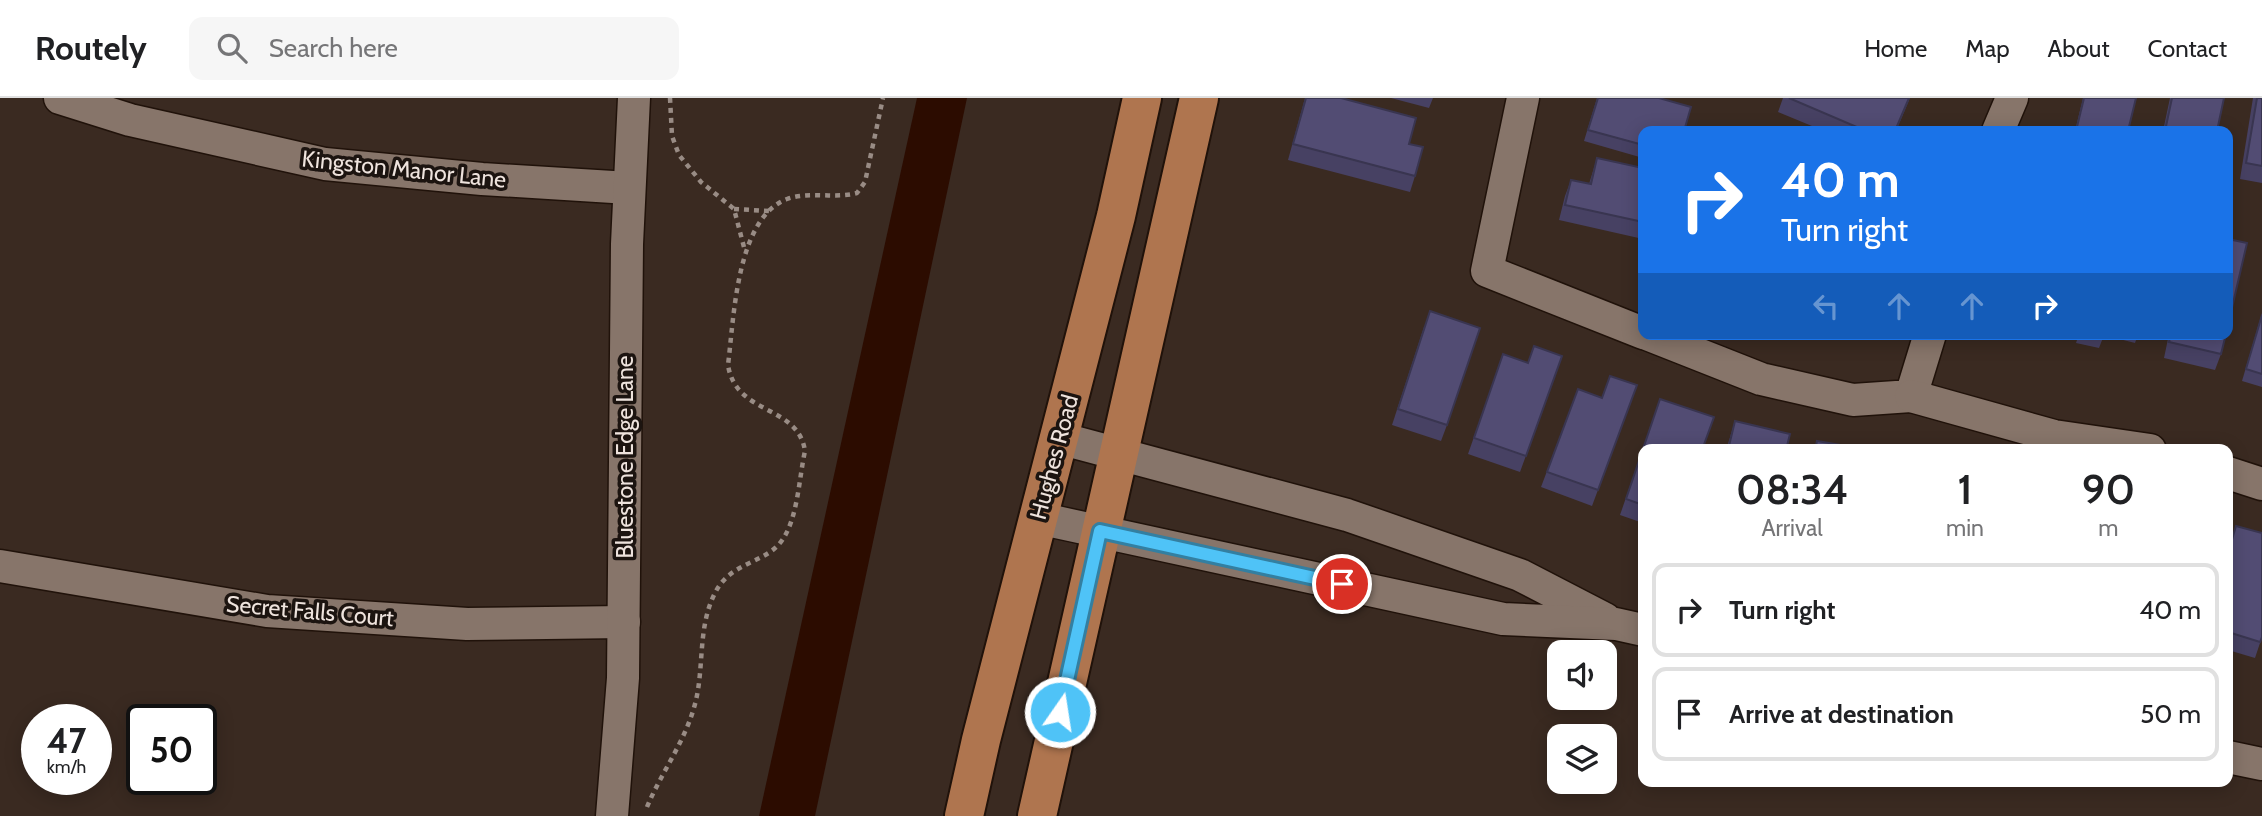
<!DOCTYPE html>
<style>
:root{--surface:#fff;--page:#f6f6f6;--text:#202124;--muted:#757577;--line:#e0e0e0}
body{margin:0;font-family:Cabin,sans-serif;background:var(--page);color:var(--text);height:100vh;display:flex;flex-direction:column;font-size:26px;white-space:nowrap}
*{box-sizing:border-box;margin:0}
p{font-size:23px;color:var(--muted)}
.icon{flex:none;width:38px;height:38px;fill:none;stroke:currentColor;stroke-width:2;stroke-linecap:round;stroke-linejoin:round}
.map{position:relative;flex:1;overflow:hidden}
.panel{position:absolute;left:1638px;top:346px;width:595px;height:343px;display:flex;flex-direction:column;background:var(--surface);border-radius:14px;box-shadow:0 4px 18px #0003}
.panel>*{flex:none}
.top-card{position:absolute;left:1638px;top:28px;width:595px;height:214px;border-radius:14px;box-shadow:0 4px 18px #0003;background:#1a73e8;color:#fff;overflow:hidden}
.buttons{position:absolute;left:1547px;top:542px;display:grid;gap:14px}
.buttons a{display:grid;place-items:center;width:70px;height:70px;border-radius:14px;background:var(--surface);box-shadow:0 4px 18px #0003;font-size:35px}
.speed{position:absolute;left:21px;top:606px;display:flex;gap:14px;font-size:35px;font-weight:700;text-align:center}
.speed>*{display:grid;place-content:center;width:91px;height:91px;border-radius:50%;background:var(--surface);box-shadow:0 4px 18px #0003;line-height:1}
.speed small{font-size:18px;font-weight:400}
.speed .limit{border:4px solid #111;border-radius:10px;background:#fff;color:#111}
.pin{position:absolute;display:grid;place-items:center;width:60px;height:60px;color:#fff;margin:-30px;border:4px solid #fff;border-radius:50%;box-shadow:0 2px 7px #0007}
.me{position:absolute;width:77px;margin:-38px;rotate:13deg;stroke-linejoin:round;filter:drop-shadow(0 0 5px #0008)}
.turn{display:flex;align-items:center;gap:24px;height:147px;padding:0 28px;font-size:32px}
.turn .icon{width:91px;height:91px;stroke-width:2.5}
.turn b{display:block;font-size:49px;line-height:60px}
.lanes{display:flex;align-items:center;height:66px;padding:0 28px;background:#0003;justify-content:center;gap:35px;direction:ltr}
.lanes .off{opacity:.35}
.eta{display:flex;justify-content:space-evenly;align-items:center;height:119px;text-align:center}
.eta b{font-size:42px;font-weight:600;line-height:49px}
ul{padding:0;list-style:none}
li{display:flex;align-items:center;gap:21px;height:94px;margin:0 14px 10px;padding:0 14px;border:4px solid var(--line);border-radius:14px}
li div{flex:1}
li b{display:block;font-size:26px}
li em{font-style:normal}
header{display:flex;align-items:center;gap:42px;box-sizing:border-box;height:98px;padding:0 35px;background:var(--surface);border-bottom:2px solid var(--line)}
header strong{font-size:33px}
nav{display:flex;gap:38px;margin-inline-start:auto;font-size:24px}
.search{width:490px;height:63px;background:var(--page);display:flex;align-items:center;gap:18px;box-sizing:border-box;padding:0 24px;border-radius:14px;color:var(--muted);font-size:26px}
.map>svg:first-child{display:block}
.water{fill:#2c0c00}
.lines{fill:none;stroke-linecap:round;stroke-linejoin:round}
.minor-casing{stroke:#20120a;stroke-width:35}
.major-casing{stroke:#20120a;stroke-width:42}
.path{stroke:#998c85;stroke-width:4.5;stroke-dasharray:5 5;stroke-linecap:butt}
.minor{stroke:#87756a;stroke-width:32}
.major{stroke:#af754f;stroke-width:38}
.wall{fill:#474163}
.shaded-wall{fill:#393550}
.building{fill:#524c73;stroke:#393550;stroke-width:2}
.route-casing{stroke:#337fa1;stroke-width:18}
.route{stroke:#4fc3f7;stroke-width:12}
.labels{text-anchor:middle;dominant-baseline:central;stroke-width:7;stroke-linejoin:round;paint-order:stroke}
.street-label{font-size:23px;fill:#eee3dd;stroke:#1c1410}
</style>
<header>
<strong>Routely</strong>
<div class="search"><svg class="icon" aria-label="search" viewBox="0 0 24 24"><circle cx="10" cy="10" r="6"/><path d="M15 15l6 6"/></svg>Search here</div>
<nav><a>Home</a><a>Map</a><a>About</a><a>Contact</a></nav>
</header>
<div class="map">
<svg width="2262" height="718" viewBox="0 0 2262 718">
<rect width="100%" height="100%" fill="#3a2a21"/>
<path class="water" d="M917 0H967L815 718H759Z"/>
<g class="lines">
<defs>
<g id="minor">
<path d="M60 0 130 22 325 66 482 81 629 90"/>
<path d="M1523 0 1487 173 1643 235"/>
<path d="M1998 33 2012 0"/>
<path d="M1647 236 1761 281 1853 302 1911 298 1930 236"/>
<path d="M1911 298 2054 338 2150 352"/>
<path d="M1059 340 1347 417 1520 477 1605 521"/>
<path d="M2228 375 2262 386"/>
<path d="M1038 420 1503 521 1616 526 1643 532"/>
<path d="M0 468 267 513 467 526 624 524"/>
<path d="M2228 659 2262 666"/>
<path d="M612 718 623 580 627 146 634 0"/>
</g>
<g id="major">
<path d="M964 718 981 642 1116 118 1142 0"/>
<path d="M1037 718 1199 0"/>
</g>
</defs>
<use href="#minor" class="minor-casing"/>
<use href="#major" class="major-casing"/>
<g class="path">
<path d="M670 0 672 38 679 57 701 84 734 111 745 153"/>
<path d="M734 111 769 113"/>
<path d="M647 709C662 673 687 641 696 602 704 568 698 530 714 497 730 462 766 467 783 441 798 418 799 380 805 353 798 306 736 318 728 267 734 221 736 120 787 101 809 93 834 101 857 95L865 84 883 0"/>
</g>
<use href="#minor" class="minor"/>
<use href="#major" class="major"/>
</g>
<g class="wall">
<path d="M1305 0H1341L1409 46 1415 78 1410 94 1288 62Z"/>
<path d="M1391 0H1433L1429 10Z"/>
<path d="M1597 0H1659L1643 33V60L1584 43Z"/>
<path d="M1783 0H1910L1896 33H1824L1778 14Z"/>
<path d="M2083 0H2136L2128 33H2075Z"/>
<path d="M2170 0H2224L2217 33H2163Z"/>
<path d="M2253 0H2262V85L2240 81Z"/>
<path d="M1597 60 1643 70V141L1559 122 1565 98 1571 82 1589 86Z"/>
<path d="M2262 215V289L2242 283Z"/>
<path d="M1424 229 1447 327 1441 343 1392 327Z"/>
<path d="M2079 236H2138L2135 245 2104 237 2099 250 2076 245Z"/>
<path d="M2169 236H2226L2221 256 2215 272 2164 260Z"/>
<path d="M1503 256 1528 265 1562 258 1520 374 1468 356Z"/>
<path d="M1637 287 1592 408 1541 389 1578 291 1602 300Z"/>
<path d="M1660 301 1643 352V425L1620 417Z"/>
<path d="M1735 323 1786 352H1726Z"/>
<path d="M2236 428 2262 539 2255 560 2228 552V452Z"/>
</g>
<path class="shaded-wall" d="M2021 236H2051L2049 240Z"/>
<g class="building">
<path d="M1306 0H1341L1416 20 1409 46 1423 49 1415 78 1293 46Z"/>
<path d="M1598 0H1659L1691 9 1684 33H1643V47L1588 32Z"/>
<path d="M1789 0H1909L1895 33H1866Z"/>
<path d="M2084 0H2136L2128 33H2076Z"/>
<path d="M2172 0H2224L2217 33H2165Z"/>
<path d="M2257 0H2262V68L2246 65Z"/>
<path d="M1597 60 1643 70V124L1565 107 1571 82 1591 86Z"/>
<path d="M2228 141 2247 145 2228 227Z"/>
<path d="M1430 213 1480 230 1447 327 1398 311Z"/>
<path d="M2262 217V276L2246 271Z"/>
<path d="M2171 236H2226L2221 256 2169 244Z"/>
<path d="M1534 248 1562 258 1526 358 1474 340 1503 256 1528 265Z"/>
<path d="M1610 278 1637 287 1598 392 1547 374 1578 291 1602 300Z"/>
<path d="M1660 301 1714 319 1702 352H1643V407L1626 401Z"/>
<path d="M1735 323 1790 336 1786 352H1728Z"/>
<path d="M1817 343 1870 352H1815Z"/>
<path d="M2236 428 2262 435V539L2260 544 2228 534V455Z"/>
</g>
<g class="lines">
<defs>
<path id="route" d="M1060 614 1100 433 1342 486"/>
</defs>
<use href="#route" class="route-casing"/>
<use href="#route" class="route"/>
</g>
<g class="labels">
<g class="street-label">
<text transform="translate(404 71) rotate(6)">Kingston Manor Lane</text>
<text transform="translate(625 359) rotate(-90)">Bluestone Edge Lane</text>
<text transform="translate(1054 359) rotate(-75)">Hughes Road</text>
<text transform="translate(310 513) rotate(5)">Secret Falls Court</text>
</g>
</g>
</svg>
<div class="buttons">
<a><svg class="icon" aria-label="sound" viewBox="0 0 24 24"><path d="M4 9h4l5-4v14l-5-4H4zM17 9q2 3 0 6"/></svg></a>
<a><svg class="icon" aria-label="layers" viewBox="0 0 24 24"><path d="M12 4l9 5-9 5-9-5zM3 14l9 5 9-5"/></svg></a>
</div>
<div class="speed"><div>47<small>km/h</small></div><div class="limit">50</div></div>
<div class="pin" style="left:1342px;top:486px;background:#d93025"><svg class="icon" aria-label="arrive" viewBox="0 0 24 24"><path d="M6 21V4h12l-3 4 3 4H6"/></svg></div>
<svg class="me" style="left:1060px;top:614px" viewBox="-20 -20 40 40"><circle r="17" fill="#4fc3f7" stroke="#fff" stroke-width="3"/><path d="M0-11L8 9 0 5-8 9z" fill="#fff"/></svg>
<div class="top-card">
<div class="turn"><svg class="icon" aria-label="right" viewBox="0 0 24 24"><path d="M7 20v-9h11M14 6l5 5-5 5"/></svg><div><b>40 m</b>Turn right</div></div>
<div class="lanes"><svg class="icon off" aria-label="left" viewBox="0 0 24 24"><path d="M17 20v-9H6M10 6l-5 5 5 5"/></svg><svg class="icon off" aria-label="ahead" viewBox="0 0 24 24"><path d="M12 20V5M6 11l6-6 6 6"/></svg><svg class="icon off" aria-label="ahead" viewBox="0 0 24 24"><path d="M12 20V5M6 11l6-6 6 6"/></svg><svg class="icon" aria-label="right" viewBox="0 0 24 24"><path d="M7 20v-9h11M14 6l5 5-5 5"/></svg></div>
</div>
<section class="panel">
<div class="eta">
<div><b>08:34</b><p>Arrival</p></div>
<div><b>1</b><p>min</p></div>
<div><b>90</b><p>m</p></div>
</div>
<ul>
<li><svg class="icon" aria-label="right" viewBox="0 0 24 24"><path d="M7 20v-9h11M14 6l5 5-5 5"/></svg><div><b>Turn right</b></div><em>40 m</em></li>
<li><svg class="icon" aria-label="arrive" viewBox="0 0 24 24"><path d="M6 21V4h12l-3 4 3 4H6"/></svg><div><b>Arrive at destination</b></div><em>50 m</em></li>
</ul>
</section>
</div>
